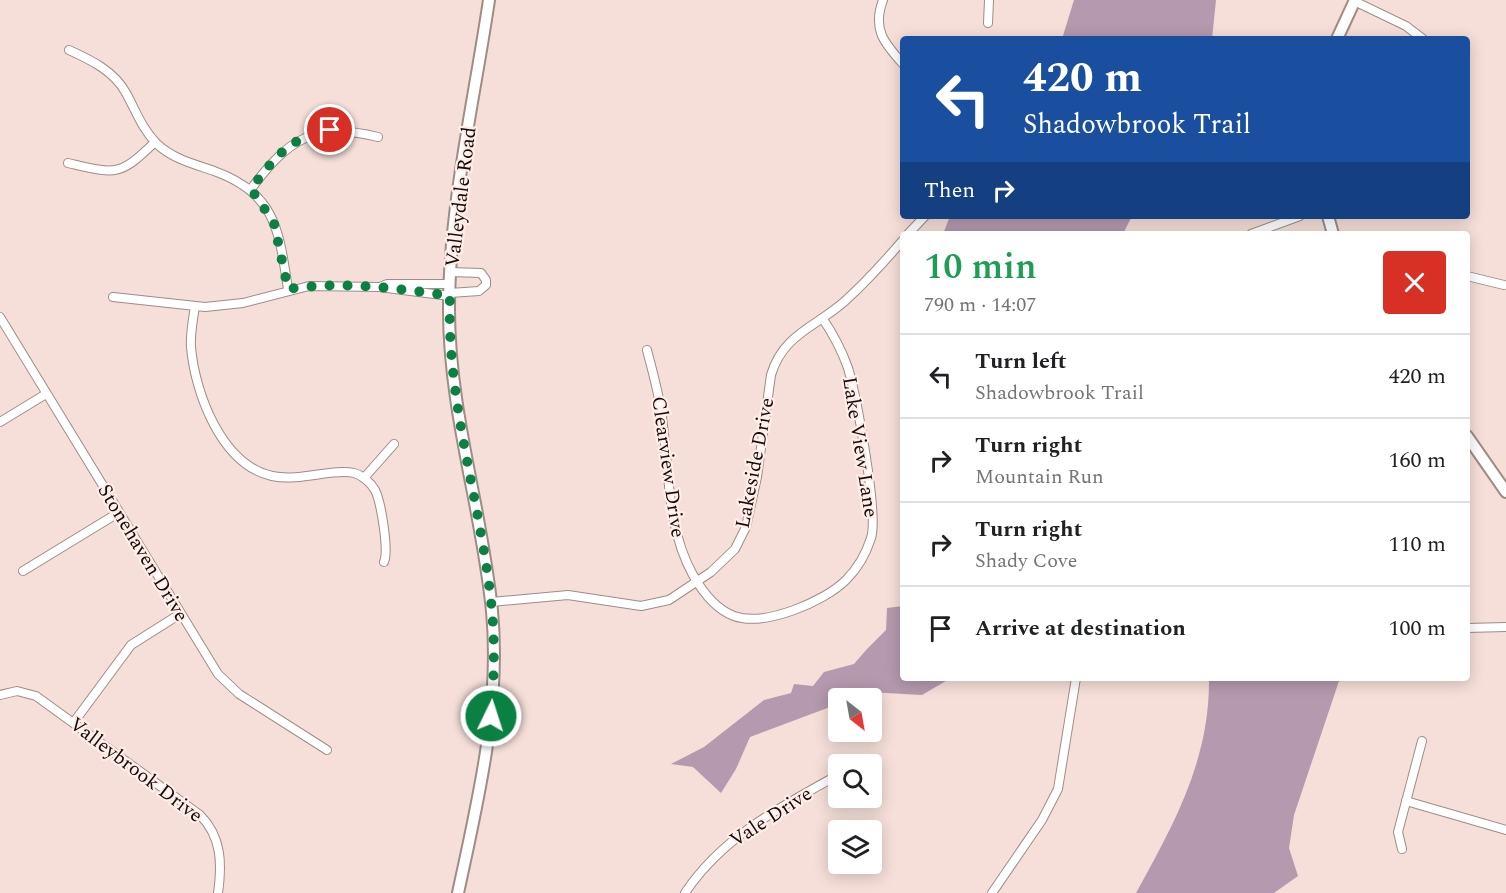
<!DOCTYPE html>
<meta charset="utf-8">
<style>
:root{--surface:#fff;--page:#f6f6f6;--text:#202124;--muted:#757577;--line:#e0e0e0}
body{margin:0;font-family:Spectral,serif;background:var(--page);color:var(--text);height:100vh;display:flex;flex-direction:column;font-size:22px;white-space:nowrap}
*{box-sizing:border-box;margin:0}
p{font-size:20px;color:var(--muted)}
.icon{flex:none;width:33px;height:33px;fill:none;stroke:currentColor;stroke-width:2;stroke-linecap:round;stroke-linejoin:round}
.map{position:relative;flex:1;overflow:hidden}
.panel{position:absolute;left:900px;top:231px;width:570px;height:450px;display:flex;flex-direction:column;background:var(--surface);border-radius:6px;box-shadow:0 3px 15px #0003}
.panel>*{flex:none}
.banner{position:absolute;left:900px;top:36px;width:570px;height:183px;border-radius:6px;box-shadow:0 3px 15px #0003;background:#1a4fa0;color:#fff;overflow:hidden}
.needle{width:39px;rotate:149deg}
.controls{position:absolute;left:828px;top:688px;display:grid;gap:12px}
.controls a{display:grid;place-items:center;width:54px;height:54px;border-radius:6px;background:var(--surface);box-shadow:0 3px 15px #0003;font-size:30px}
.pin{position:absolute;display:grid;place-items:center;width:51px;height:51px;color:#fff;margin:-26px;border:3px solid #fff;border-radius:50%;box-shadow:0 2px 6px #0007}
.me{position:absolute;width:66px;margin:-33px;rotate:4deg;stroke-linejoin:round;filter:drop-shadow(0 0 4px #0008)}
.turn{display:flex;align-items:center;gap:21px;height:126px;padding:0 24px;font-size:27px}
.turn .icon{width:78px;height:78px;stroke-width:2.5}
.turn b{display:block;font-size:42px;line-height:51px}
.then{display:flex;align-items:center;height:57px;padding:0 24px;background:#0003;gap:12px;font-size:22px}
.round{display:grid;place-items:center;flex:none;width:63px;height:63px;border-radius:6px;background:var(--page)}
.overview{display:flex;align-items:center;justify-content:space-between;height:102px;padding:0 24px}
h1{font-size:36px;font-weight:600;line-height:45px;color:#1e9e55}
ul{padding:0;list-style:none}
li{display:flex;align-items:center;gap:18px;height:84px;padding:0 24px;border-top:2px solid var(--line)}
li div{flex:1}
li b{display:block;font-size:22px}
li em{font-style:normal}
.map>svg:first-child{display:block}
.water{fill:#b599ae}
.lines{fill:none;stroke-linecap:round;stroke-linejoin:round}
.street-casing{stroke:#9f8c85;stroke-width:10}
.secondary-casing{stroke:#9f8c85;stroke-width:14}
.street{stroke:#fff;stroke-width:8}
.secondary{stroke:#fff;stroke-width:10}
.route{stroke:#0b8043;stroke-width:10;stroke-dasharray:0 18}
.labels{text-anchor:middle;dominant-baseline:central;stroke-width:4.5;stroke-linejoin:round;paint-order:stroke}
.street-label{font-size:20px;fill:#130c0a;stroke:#ffeee7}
</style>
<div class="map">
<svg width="1506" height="893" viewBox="0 0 1506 893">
<rect width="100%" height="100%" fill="#f5dfd8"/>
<g class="water">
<path d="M1074 0H1216L1212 39H1062Z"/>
<path d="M950 216H1132L1123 234H943Z"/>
<path d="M903 606V678H951L922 695 868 692 851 699H838V704L750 737 736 769 721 793 693 767 671 764 704 747 764 700 791 693 794 684 813 686 824 672 854 664 867 649 886 630 887 608Z"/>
<path d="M1209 678H1340L1294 815 1289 848 1298 876 1274 893H1136C1174 824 1210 760 1209 678Z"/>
</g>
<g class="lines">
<defs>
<g id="street">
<path d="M883 0C872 29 884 43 903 64"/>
<path d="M1354 1 1406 26 1423 39"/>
<path d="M988 23 989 0"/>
<path d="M69 50C91 60 114 71 126 93 136 111 142 129 157 144 173 159 194 164 214 171 276 193 279 231 288 289"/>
<path d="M68 163C116 174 119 177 155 142"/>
<path d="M251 189C289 138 314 122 378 137"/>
<path d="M908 234 925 216"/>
<path d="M1251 234 1300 216"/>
<path d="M1467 276 1504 285"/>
<path d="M380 287 387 284H450"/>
<path d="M450 293 479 291 486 285V280L481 273 450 272"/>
<path d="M113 297 205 307 243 303 309 286 379 287 450 296"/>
<path d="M195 306C193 320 190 334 191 347 195 394 222 465 272 476 300 482 333 468 354 473 362 475 371 483 375 490 381 502 389 550 384 562"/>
<path d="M0 317 218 674 239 694 327 750"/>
<path d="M647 350C652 370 658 390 661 411 670 466 665 525 693 575 702 591 715 609 734 616 764 627 824 602 846 580 858 568 866 554 871 538 879 515 856 395 848 368 842 351 833 334 823 319"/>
<path d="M0 422 46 394"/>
<path d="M364 478 394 444"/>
<path d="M23 571 118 513"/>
<path d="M491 602 568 595 641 606 669 600 711 572 735 549 746 527 757 477 771 375C783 334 816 327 845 301 866 282 885 261 903 240"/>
<path d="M1467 628 1506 627"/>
<path d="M0 695 17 691 36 696 200 815C222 837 222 864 218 893"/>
<path d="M74 722 131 645 180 614"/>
<path d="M1406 801 1506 830"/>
<path d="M1402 849 1398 832 1422 741"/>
<path d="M685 893C722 837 782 806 838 775"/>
<path d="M992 893 1042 820 1058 789 1076 678"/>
</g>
<g id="secondary">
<path d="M1337 39 1355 0"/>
<path d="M1328 216 1333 234"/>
<path d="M1467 436 1506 492"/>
<path d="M458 893C478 800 501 706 492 611 482 509 449 412 449 310 449 206 474 102 489 0"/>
</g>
</defs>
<use href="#street" class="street-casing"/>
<use href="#secondary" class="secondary-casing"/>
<use href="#street" class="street"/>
<use href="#secondary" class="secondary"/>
</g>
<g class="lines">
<path class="route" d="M330 130C290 137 275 157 251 189L274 223 288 289C341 281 397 288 450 296 446 403 482 505 492 611 495 646 494 681 491 716"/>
</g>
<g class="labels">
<g class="street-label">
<text transform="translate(461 197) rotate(-83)">Valleydale Road</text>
<text transform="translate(860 447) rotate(81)">Lake View Lane</text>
<text transform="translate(755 463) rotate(-79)">Lakeside Drive</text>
<text transform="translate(668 467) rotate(82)">Clearview Drive</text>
<text transform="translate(143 553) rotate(59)">Stonehaven Drive</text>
<text transform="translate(136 770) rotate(37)">Valleybrook Drive</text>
<text transform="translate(771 817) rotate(-33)">Vale Drive</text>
</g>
</g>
</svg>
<div class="controls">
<a><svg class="needle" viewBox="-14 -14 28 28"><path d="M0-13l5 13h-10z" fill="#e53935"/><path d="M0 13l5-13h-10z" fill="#757577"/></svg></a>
<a><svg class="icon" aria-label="search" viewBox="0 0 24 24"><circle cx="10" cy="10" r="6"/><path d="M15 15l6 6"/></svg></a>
<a><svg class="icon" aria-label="layers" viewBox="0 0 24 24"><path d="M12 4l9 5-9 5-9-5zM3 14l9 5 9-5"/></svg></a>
</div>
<div class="pin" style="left:330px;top:130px;background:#d93025"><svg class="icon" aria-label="arrive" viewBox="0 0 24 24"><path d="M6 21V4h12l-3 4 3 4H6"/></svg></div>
<svg class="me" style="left:491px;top:716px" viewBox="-20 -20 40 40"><circle r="17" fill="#0b8043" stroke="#fff" stroke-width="3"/><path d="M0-11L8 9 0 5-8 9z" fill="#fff"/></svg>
<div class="banner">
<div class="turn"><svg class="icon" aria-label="left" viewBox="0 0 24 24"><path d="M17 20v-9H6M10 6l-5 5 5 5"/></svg><div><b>420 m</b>Shadowbrook Trail</div></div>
<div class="then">Then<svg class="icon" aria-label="right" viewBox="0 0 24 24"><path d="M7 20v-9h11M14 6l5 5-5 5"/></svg></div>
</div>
<section class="panel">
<div class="overview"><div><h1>10 min</h1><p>790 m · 14:07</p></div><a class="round" style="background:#d93025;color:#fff"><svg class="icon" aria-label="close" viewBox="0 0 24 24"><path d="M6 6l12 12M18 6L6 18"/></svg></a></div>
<ul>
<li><svg class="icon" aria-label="left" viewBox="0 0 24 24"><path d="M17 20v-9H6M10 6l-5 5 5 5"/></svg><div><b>Turn left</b><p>Shadowbrook Trail</p></div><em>420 m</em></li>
<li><svg class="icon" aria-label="right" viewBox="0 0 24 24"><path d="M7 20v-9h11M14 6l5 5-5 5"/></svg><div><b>Turn right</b><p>Mountain Run</p></div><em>160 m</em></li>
<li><svg class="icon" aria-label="right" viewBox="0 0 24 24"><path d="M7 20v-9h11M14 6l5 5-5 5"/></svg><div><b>Turn right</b><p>Shady Cove</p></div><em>110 m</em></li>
<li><svg class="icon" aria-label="arrive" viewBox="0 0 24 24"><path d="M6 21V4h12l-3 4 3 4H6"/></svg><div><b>Arrive at destination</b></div><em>100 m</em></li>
</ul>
</section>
</div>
